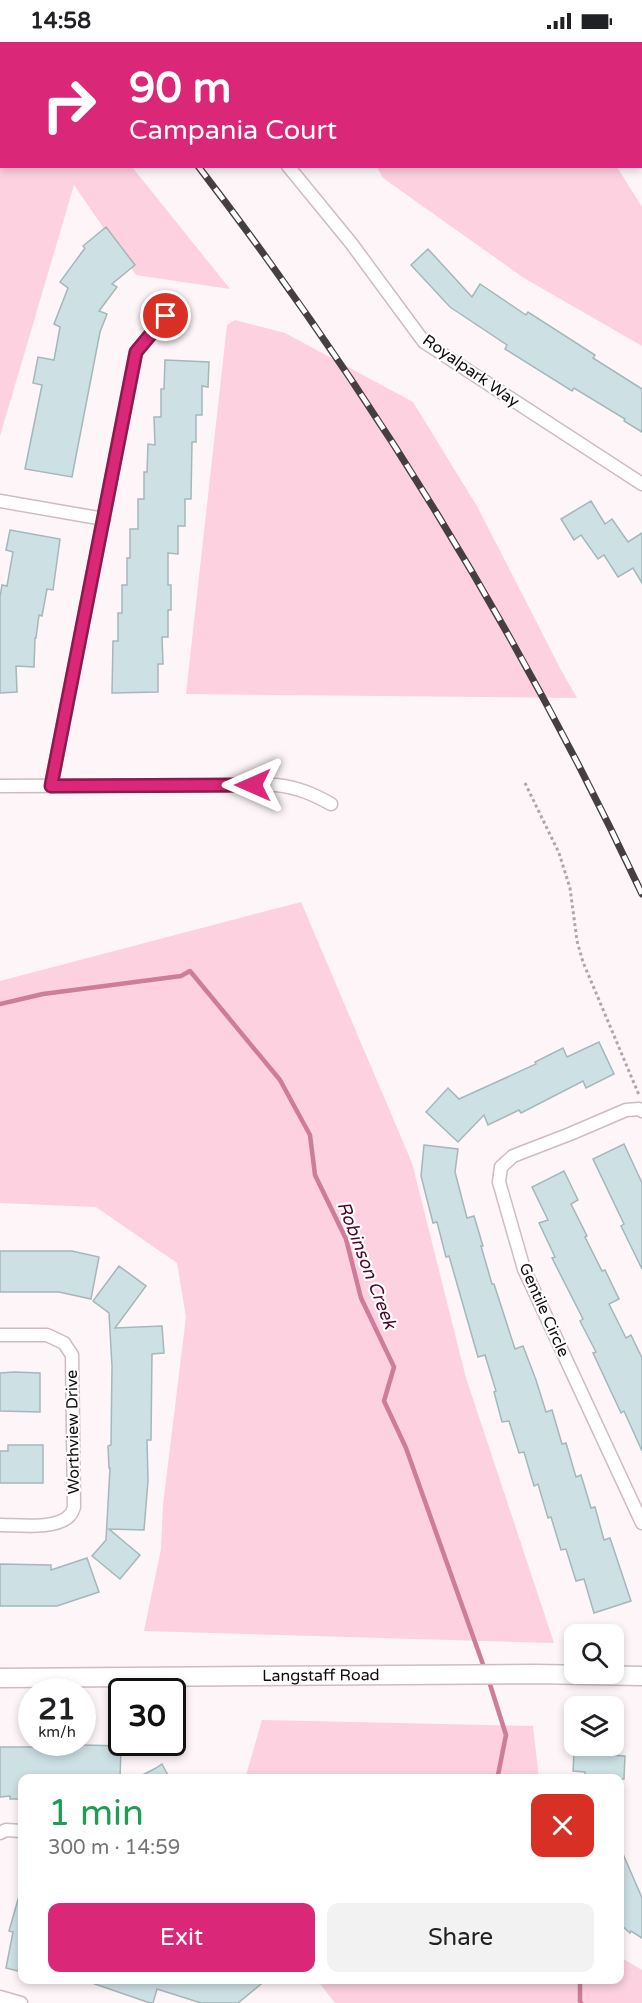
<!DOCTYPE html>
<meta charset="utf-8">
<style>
:root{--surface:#fff;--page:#f2f2f2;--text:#202124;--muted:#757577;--accent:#db2777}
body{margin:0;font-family:"Varela Round",sans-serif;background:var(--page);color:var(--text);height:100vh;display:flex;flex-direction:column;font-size:22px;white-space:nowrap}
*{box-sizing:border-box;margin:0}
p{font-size:20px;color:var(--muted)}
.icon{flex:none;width:33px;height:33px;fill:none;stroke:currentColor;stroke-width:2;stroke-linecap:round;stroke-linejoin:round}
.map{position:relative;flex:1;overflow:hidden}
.drawer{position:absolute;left:18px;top:1732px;width:606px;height:210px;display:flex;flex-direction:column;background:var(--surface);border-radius:12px;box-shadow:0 3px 9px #0003}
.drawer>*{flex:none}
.guide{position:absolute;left:0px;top:0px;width:642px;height:126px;box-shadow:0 3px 9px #0003;background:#db2777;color:#fff;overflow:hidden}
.fabs{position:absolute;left:564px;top:1582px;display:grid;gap:12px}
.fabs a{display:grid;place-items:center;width:60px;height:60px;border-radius:12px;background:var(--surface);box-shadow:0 3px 9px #0003;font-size:30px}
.speed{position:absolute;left:18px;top:1636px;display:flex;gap:12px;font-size:30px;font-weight:700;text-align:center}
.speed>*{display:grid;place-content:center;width:78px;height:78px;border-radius:50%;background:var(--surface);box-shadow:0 3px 9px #0003;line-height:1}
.speed small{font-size:15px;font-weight:400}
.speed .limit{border:3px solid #111;border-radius:9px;background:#fff;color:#111}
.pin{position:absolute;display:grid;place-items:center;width:51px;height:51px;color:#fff;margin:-26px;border:3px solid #fff;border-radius:50%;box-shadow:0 2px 6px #0007}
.me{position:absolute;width:66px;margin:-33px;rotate:270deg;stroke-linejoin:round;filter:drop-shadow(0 0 4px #0008)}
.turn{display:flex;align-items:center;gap:21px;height:126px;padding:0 30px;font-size:27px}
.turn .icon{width:78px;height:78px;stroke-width:2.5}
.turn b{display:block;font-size:42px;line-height:51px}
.round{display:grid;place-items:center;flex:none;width:63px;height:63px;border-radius:12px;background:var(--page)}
.head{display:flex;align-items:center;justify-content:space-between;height:102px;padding:0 30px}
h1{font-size:36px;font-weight:600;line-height:45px;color:#1e9e55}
.action{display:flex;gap:12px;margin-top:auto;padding:12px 30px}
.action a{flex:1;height:69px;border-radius:12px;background:var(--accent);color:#fff;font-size:24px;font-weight:600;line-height:69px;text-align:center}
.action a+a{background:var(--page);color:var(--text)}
.status{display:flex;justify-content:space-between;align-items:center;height:42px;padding:0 30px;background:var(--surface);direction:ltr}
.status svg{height:16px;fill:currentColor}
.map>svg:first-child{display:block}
.green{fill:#fdd1df}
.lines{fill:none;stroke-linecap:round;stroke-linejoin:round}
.stream{stroke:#cd7c9a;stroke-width:4.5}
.building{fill:#cde0e4;stroke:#a4b7ba;stroke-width:1.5}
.street-casing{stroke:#cebcc2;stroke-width:15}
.secondary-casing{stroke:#cebcc2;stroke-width:21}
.path{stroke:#aea7a9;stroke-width:3;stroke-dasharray:3 3;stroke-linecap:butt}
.street{stroke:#fff;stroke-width:12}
.secondary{stroke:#fff;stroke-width:18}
.rail-casing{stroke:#463f42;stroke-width:7}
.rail{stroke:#fff;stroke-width:4.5;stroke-dasharray:14;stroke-linecap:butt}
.route-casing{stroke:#8e194d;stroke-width:15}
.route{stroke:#db2777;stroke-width:10}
.labels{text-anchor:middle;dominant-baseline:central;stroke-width:4.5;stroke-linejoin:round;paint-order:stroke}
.street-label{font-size:16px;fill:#110b0d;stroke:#fff}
.water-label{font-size:18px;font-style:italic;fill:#4e042a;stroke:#fff}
</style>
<div class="status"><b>14:58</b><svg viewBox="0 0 49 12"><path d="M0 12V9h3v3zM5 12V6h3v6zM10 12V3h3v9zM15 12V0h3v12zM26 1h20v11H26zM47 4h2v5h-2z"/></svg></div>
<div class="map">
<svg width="642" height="1961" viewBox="0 0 642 1961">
<rect width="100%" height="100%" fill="#fdf5f8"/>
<g class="green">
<path d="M307 0H461L462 1 308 2Z"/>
<path d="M1 81 2 124 132 125 230 247 136 233 74 143 0 394V83Z"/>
<path d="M377 125H617L642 165V304L524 236 383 136Z"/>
<path d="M235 278 285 291 413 360 478 466 561 628 577 656 186 652 227 283Z"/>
<path d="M301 860 412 1121 466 1336 554 1601 144 1589 161 1507 163 1463 186 1275 177 1221 96 1165 0 1161V939Z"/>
<path d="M262 1678 533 1684 539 1737H245Z"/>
<path d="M620 1915 642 1928V1961H335L317 1938H620Z"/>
</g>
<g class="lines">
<g class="stream">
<path d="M0 962 43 952 181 934 190 929 280 1038 310 1093 315 1133 346 1197 361 1256 394 1325 384 1359 406 1406 485 1628"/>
<path d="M488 1636 506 1693 498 1733 499 1737"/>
<path d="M580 1938V1959L581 1961"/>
</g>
</g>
<g class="building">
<path d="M106 185 135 223 112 242 117 245 99 269 107 272 100 290 72 435 25 427 42 343 33 341 38 315 54 318 60 285 54 282 68 246 60 240 85 206 83 204Z"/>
<path d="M428 207 472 255 480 242 526 273 528 270 595 313 593 316 642 347V390L624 379 625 377 574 346 572 349 505 307 507 303 450 265 411 223Z"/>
<path d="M165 318 209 320 208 345 202 344V373H196V400H192L191 457H185V484H178V512L168 511V543H171V568H168V595H162L163 622H158V650L112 651 113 599H118V571H122V543H127V516H130V487H138V457H144V430H147L148 402 155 403 154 375H161V347H164Z"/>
<path d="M591 459 605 482 612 477 628 500 642 491V541L633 526 618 535 604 513 598 517 581 493 574 498 561 477Z"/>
<path d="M10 488 60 497 53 548 47 547 42 574 39 573 36 596H35L34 625 16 624 17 650 0 651V555L2 543 7 544 13 510 6 508Z"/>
<path d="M599 1000 614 1032 586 1046 583 1039 521 1071 519 1068 488 1083 484 1073 458 1100 426 1070 448 1046 459 1057 536 1022 535 1020 563 1006 567 1015Z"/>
<path d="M624 1102 642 1141V1227L621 1184 624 1182 593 1117Z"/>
<path d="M424 1103 458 1107 455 1130 467 1176 474 1174 483 1204H481L492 1242H494L515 1307 523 1304 536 1338 546 1370 552 1368 562 1402 566 1401 576 1435 581 1433 591 1466 595 1465 604 1498 610 1496 631 1559 594 1571 584 1537 576 1539 566 1507 561 1508 551 1475 548 1476 538 1442 534 1444 524 1410 519 1411 509 1379 502 1380 494 1350 496 1349 485 1313 478 1315 449 1214 446 1215 437 1180 433 1181 421 1134Z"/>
<path d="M564 1129 578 1158 571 1162 587 1194 585 1195 602 1229 605 1228 619 1257 609 1262 626 1296 631 1293 642 1316V1409L624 1369 621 1371 593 1311 596 1310 580 1279 583 1277 552 1216 555 1215 539 1181 548 1178 532 1145Z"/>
<path d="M0 1209H72L99 1215 91 1257 59 1250H0Z"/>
<path d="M119 1224 146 1244 115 1286 162 1284 164 1311 152 1312 151 1398H147L148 1439 144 1488 109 1487 140 1513 120 1537 92 1514 106 1498 110 1426H109L108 1404 111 1403 112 1324 109 1271 93 1259Z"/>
<path d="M14 1330 40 1331V1370L0 1369V1331Z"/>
<path d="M8 1403H43V1441H0V1409H8Z"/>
<path d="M87 1516 99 1550 57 1564H0V1522L51 1523V1528Z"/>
<path d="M45 1702 121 1704 120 1736 76 1735V1737H22V1757H10V1754L0 1755V1705H45Z"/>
<path d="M574 1711 625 1714 624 1737H585V1730L573 1729Z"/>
<path d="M162 1722 170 1737H135L156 1726Z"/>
<path d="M620 1805 642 1856V1896L631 1889 630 1891 620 1882Z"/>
<path d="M19 1854 22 1855V1930L6 1926 13 1890 9 1889Z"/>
<path d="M89 1938H266L238 1961H201L157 1947 153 1961H150L89 1940Z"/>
</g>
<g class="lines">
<defs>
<g id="street">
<path d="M186 0 187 2"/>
<path d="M288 124 351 201 424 300 642 442"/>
<path d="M0 459 104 477"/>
<path d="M0 744 276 743C297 745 313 752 331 762"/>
<path d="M51 744 136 310 166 274"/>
<path d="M642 1069 639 1067 626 1068 570 1092 513 1114 501 1125 499 1140 524 1227 642 1481"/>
<path d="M0 1293H47L64 1301 72 1313 74 1465C73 1468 72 1471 70 1473 58 1488 18 1483 0 1483"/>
<path d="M0 1791 6 1788 22 1789"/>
<path d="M0 1955 21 1961"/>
</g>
<g id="secondary">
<path id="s1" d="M0 1636 535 1632 642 1634"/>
</g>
</defs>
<use href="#street" class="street-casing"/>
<use href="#secondary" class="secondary-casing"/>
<path class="path" d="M525 741 559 811 570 846 577 899 583 920 639 1053"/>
<use href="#street" class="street"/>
<use href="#secondary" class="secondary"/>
<defs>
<g id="rail">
<path d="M96 0 97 2"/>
<path d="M198 124C372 351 521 594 642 852"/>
</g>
</defs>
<use href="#rail" class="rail-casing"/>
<use href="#rail" class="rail"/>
</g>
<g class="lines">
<defs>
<path id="route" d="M166 274 136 310 51 744 253 743"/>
</defs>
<use href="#route" class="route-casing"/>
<use href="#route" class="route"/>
</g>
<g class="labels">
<g class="street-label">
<text transform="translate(471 329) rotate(35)">Royalpark Way</text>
<text transform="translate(544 1268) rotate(66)">Gentile Circle</text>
<text transform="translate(73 1390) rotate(-91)">Worthview Drive</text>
<text stroke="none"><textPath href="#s1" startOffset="321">Langstaff Road</textPath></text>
</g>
<g class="water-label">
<text transform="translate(367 1223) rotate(69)">Robinson Creek</text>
</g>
</g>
</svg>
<div class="fabs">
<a><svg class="icon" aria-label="search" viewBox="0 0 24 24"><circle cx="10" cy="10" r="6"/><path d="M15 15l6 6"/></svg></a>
<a><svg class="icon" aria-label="layers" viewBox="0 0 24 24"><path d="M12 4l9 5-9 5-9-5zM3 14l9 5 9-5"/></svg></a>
</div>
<div class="speed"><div>21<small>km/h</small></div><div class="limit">30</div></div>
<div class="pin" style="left:166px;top:274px;background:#d93025"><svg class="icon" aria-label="arrive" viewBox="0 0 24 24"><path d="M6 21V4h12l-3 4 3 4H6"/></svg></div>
<svg class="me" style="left:253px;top:743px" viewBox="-20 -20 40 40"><path d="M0-17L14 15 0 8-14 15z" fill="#db2777" stroke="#fff" stroke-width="4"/></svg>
<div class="guide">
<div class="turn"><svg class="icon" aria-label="right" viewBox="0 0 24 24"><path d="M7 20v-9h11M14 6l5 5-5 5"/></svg><div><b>90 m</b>Campania Court</div></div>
</div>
<section class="drawer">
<div class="head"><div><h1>1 min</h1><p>300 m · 14:59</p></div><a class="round" style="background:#d93025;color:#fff"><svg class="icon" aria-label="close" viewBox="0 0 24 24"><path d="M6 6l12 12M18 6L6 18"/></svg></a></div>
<div class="action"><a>Exit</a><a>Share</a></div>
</section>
</div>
